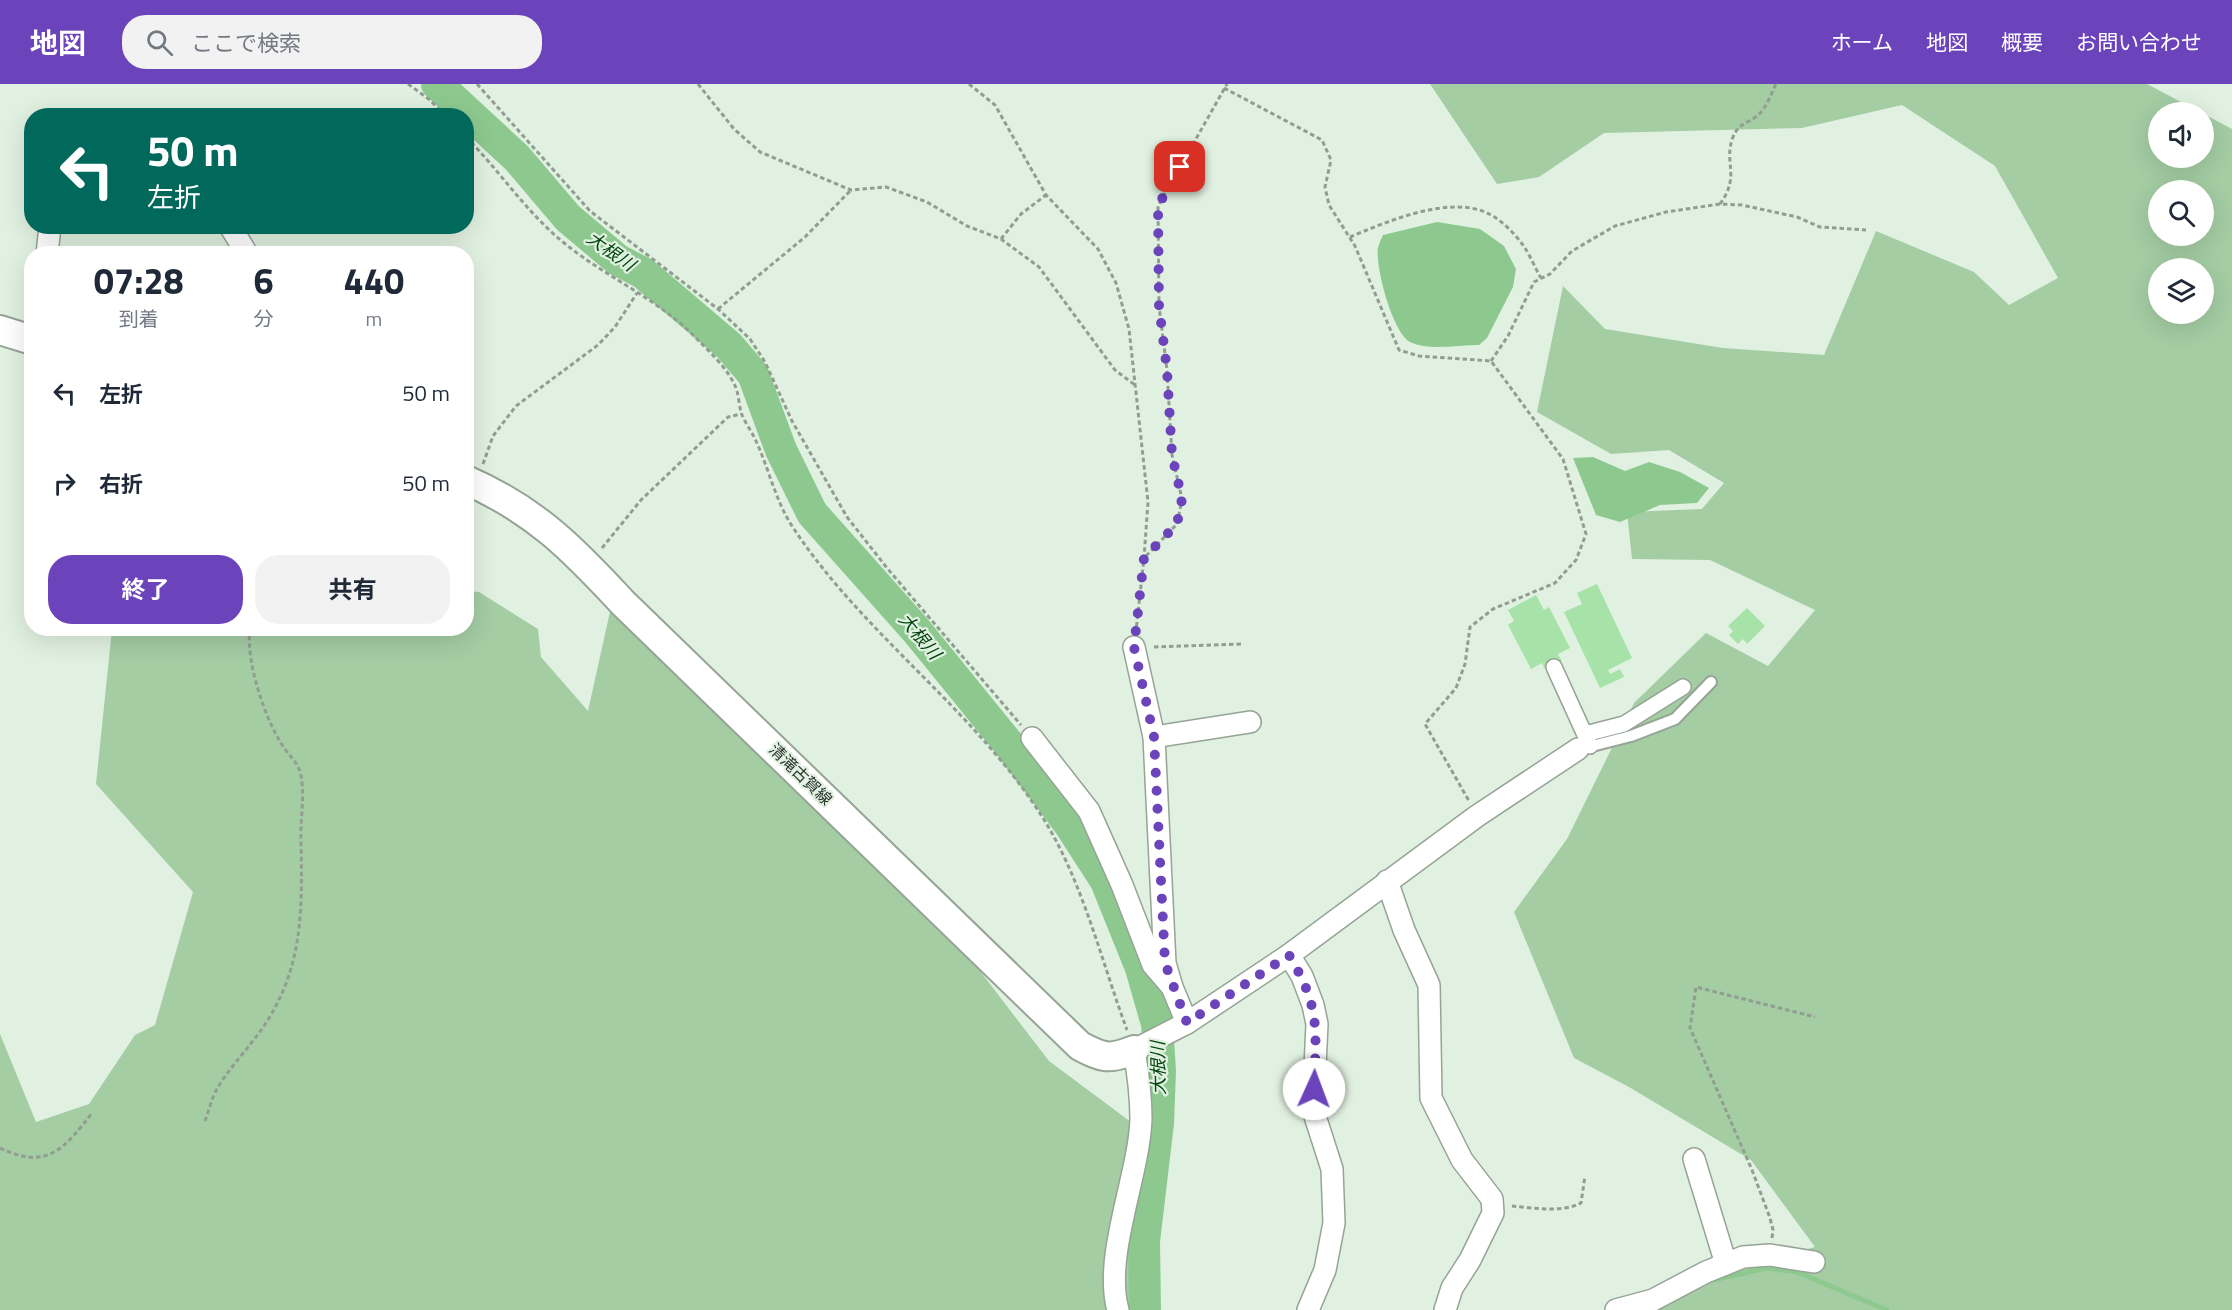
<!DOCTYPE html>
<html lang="ja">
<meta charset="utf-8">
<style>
:root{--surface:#fff;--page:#f2f2f3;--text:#1f2937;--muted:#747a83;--accent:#6b43bb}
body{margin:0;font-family:"Titillium Web","Noto Sans JP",sans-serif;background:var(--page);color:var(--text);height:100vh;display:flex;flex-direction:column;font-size:22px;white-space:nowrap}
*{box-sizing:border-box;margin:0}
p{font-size:20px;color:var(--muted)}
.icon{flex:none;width:33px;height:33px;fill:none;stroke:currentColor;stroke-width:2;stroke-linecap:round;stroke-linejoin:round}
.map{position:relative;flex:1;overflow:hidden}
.details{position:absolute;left:24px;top:162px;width:450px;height:390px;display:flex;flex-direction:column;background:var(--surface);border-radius:24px;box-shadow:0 6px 24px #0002}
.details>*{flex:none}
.guide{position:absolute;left:24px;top:24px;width:450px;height:126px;border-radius:24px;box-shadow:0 6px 24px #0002;background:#00695c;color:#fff;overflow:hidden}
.controls{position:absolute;left:2148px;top:18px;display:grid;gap:12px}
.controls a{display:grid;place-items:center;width:66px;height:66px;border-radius:50%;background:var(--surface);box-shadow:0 6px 24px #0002;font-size:30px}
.pin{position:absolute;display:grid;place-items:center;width:51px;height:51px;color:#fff;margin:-26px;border-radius:12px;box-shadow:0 3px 9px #0006}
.me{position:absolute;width:66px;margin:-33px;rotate:2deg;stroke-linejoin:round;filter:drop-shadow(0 0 4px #0008)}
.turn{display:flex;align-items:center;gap:21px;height:126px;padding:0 24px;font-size:27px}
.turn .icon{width:78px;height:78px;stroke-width:2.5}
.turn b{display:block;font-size:42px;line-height:51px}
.eta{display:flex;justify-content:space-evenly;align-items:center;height:102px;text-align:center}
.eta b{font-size:36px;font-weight:700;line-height:42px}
.action{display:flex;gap:12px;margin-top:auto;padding:12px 24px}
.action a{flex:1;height:69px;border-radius:24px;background:var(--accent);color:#fff;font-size:24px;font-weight:700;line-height:69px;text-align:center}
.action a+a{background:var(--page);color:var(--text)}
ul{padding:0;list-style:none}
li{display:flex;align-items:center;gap:18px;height:90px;padding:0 24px}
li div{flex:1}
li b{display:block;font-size:22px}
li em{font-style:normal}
header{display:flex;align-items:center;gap:36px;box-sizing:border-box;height:84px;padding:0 30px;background:var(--accent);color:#fff}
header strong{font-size:28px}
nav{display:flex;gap:33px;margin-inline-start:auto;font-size:21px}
.search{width:420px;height:54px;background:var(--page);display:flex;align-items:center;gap:15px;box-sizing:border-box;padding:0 21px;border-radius:24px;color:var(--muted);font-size:22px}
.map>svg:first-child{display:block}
.green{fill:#a4cda4;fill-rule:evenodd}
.water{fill:#8dc98f}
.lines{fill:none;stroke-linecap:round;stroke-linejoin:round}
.stream{stroke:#8dc98f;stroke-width:5}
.river{stroke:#8dc98f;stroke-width:32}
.building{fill:#a7e3a8}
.service-casing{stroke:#95a495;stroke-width:14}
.pedestrian-casing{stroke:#95a495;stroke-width:18}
.minor-casing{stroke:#95a495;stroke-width:24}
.secondary-casing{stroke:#95a495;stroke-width:32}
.path{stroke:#919d91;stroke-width:3;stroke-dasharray:4.5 3;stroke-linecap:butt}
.service{stroke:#fff;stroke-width:10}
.pedestrian{stroke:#fff;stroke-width:15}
.minor{stroke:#fff;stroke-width:21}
.secondary{stroke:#fff;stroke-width:28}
.route{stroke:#6b43bb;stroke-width:10;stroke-dasharray:0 18}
.labels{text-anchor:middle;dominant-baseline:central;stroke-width:4.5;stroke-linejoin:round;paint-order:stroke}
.street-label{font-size:16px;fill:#2b312b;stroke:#e1f1e1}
.water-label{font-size:18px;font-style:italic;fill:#03460f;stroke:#e1f1e1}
</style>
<header>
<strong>地図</strong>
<div class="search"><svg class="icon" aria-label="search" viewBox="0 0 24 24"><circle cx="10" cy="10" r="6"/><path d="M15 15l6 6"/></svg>ここで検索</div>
<nav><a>ホーム</a><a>地図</a><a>概要</a><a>お問い合わせ</a></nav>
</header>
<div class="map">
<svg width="2232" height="1226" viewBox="0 0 2232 1226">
<rect width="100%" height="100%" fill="#e1f1e1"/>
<g class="green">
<path d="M1430 0H2147L2200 28H2158V74H2204V30L2232 45V1226H1643L1648 1208 1815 1163 1751 1076 1629 1003 1574 974 1514 828 1567 755 1634 619 1706 549 1768 582 1815 526 1710 476 1632 475 1627 428 1702 425 1724 399 1669 366 1611 370 1537 328 1563 202 1605 245 1723 264 1824 271 1876 147 1974 188 2009 221 2058 194 1995 82 1902 21 1802 44 1604 49 1539 93 1497 100ZM2158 106H2204V152H2158ZM2158 184H2204V230H2158Z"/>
<path d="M615 505 970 874 1049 977 1147 1050 1131 1226H0V950L36 1038 89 1020 135 951 155 941 193 808 96 700 112 545 466 544 467 507 479 508 538 545 541 573 588 627Z"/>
</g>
<g class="water">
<path d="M1437 138 1480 145 1504 162 1516 185 1513 203 1487 254 1479 261C1459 261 1429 267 1410 258 1393 250 1375 183 1378 164 1379 160 1381 155 1383 151Z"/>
<path d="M1593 373 1625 387 1649 378 1680 388 1709 404 1697 419 1660 421 1620 438 1596 431 1573 374Z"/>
</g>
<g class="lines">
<path class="stream" d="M1713 1196 1767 1184 1797 1188 1887 1226"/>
<path class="river" d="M437 0 517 74 568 134 618 176 643 189 729 262 753 290 781 366 812 429 916 546 1007 658 1070 741 1106 797 1141 884 1157 940 1160 987 1158 1039 1144 1157 1145 1226"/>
</g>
<g class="building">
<path d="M1597 500 1632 574 1608 586 1610 590 1620 585 1624 593 1600 604 1564 528 1582 520 1577 509Z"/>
<path d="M1536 511 1544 526 1549 523 1570 564 1558 570 1562 577 1545 585 1542 579 1531 585 1508 541 1514 537 1508 526Z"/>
<path d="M1747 524 1765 542 1747 560 1743 555 1738 560 1729 551 1733 547 1728 542Z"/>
</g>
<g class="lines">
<defs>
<path id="service" d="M1584 664 1631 652 1675 635 1711 598"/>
<g id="pedestrian">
<path d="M1554 583 1590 662"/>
<path d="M1585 650 1624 640 1683 603"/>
</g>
<g id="minor">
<path d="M230 142 247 170"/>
<path d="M47 170 50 142"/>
<path d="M1134 563 1154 653 1165 879 1172 903"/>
<path d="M1154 653 1250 638"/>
<path d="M1032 654 1089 727 1122 801 1153 881 1172 903 1187 939"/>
<path d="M1387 797 1404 846 1429 901 1431 1014 1462 1076 1492 1115 1493 1129 1470 1176 1452 1204 1445 1226"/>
<path d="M1289 871 1302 892 1313 921 1317 940 1313 1026 1332 1085 1334 1139 1325 1186 1308 1226"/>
<path d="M1694 1075 1726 1180"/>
<path d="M1118 1226C1103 1172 1139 1092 1141 1035 1141 1012 1138 989 1134 966L1187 939 1289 871 1477 732 1578 665"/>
<path d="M1616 1226 1653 1216 1706 1188 1743 1173 1770 1171 1814 1178"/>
</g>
<g id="secondary">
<path d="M0 246 32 256"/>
<path d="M466 396C535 426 573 465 623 519L1080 962C1103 974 1109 976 1134 966"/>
</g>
</defs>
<use href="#service" class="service-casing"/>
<use href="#pedestrian" class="pedestrian-casing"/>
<use href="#minor" class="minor-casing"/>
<use href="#secondary" class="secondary-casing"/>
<g class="path">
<path d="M408 0 430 16 445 32"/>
<path d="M477 0 590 127 718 225 750 255 765 278 792 337 847 433 887 484 1021 641"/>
<path d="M698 0 734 45 760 68 851 106 886 103 927 118 967 142 1001 155 1039 183 1115 286 1135 301"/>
<path d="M969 0 995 21 1046 111 1098 165 1116 199 1129 245 1148 418 1144 474 1136 547"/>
<path d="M1224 4 1322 56 1331 76 1325 103 1329 121 1355 162 1399 266 1419 272 1491 277 1563 375 1586 450 1576 476 1555 499 1493 525 1470 543 1465 580 1456 604 1425 640 1469 717"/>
<path d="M466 53C500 87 526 128 563 158 605 193 659 215 697 255 710 268 729 286 736 304 739 312 739 323 742 331 746 340 752 348 756 357 769 385 776 419 794 445 865 552 975 626 1043 734 1083 798 1101 876 1127 946"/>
<path d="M1720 120C1741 91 1723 79 1733 53 1738 40 1748 39 1757 32 1766 25 1771 10 1776 0"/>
<path d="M1350 153C1386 138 1446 112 1485 128 1500 134 1514 149 1523 161 1530 171 1535 184 1541 194"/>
<path d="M1001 155 1021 130 1046 111"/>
<path d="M718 225 805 153 851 106"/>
<path d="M1491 277 1508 252 1534 198 1550 190 1572 167 1615 142 1666 128 1720 120 1742 121 1797 133 1820 143 1866 146"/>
<path d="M483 380 493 352 516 322 598 261 615 243 637 209"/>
<path d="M602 464 641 416 728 333 741 330"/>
<path d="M1146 472 1177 440 1182 415 1172 371 1167 286 1159 222 1158 122 1227 0"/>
<path d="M1154 563 1244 560"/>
<path d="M205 1037C209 1026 212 1013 218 1003 234 977 257 956 272 929 304 874 302 817 301 756 300 735 305 713 301 692 299 680 292 675 285 665 266 639 245 577 250 544"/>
<path d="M0 1064C49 1087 64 1064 93 1028"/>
<path d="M1512 1122C1533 1124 1562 1129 1581 1119L1585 1092"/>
<path d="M1772 1154 1773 1146 1770 1134 1752 1086 1690 944 1696 903 1815 933"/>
</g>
<use href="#service" class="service"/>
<use href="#pedestrian" class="pedestrian"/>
<use href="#minor" class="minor"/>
<use href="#secondary" class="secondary"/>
</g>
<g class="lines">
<path class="route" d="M1180 83 1158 122 1159 222 1167 286 1172 371 1182 415 1177 440 1144 474 1134 563 1154 653 1165 879 1187 939 1289 871C1321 924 1316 946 1314 1005"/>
</g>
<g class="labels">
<g class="street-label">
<text transform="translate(801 690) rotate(44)">清滝古賀線</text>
</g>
<g class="water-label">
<text transform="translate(611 167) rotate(35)">大根川</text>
<text transform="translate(920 552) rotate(50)">大根川</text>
<text transform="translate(1158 984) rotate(-91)">大根川</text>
</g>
</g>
</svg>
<div class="controls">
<a><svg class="icon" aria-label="sound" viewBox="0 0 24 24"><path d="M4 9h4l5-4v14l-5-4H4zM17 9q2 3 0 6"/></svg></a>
<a><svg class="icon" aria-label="search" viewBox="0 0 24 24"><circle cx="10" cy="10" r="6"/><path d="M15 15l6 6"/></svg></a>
<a><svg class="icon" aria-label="layers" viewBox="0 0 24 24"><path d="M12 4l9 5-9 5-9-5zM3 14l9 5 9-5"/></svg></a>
</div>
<div class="pin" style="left:1180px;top:83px;background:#d93025"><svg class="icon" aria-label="arrive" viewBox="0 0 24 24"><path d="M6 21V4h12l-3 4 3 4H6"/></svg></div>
<svg class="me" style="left:1314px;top:1005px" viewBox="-20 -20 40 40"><circle r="19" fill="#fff"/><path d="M0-13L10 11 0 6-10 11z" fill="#6b43bb"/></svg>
<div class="guide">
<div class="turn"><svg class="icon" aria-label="left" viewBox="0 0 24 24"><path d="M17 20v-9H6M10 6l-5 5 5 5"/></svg><div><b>50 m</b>左折</div></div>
</div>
<section class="details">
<div class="eta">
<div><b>07:28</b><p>到着</p></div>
<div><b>6</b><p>分</p></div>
<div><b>440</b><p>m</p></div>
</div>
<ul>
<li><svg class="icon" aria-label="left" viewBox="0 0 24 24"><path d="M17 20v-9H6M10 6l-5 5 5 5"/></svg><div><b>左折</b></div><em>50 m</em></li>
<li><svg class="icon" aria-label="right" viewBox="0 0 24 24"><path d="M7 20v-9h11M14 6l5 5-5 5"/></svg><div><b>右折</b></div><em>50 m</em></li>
</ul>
<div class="action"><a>終了</a><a>共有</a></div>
</section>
</div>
